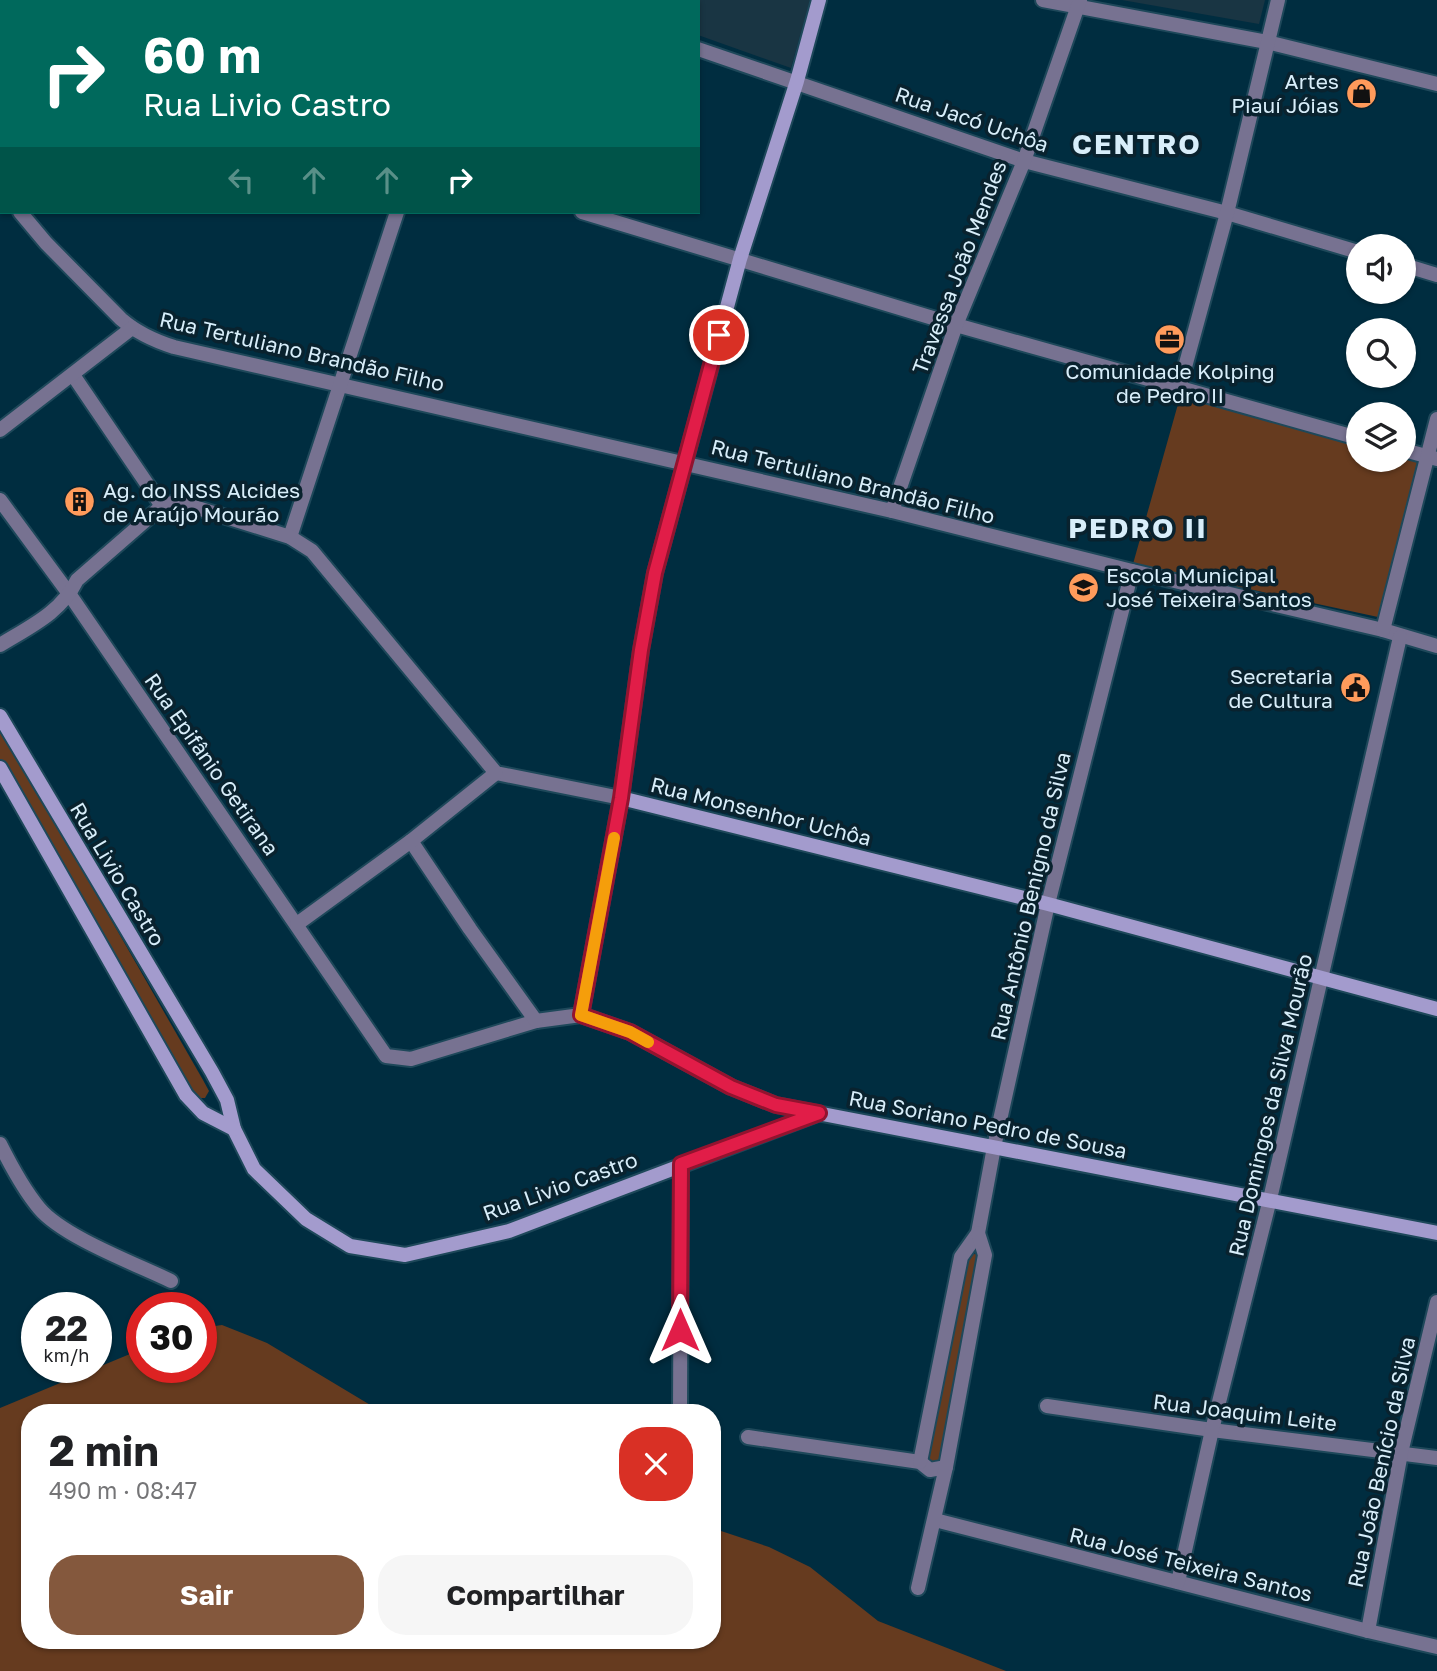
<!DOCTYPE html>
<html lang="pt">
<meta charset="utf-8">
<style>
:root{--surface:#fff;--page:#f6f6f6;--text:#202124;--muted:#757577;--accent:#84583d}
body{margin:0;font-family:"Golos Text",sans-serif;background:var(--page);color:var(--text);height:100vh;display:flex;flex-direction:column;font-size:26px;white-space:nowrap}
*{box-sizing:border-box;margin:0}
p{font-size:23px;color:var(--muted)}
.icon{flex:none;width:38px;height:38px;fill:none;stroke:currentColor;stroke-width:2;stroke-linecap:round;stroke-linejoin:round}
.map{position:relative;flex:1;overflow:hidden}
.details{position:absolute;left:21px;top:1404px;width:700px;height:245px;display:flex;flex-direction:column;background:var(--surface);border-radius:28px;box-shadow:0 2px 5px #0004}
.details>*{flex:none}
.banner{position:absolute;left:0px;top:0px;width:700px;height:214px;box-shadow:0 2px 5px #0004;background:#00695c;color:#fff;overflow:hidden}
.fabs{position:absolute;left:1346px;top:234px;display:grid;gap:14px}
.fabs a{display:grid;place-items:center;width:70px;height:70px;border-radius:50%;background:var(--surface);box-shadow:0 2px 5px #0004;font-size:35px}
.speed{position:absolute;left:21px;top:1292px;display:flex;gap:14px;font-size:35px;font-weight:700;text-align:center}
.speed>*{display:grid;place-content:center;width:91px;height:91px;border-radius:50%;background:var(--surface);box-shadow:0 2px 5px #0004;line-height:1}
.speed small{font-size:18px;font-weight:400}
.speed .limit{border:10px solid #d22;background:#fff;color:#111}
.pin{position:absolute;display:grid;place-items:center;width:60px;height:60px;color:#fff;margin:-30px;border:4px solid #fff;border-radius:50%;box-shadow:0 2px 7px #0007}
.me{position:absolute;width:77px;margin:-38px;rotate:0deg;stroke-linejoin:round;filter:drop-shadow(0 0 5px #0008)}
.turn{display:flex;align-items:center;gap:24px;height:147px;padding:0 28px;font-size:32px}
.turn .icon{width:91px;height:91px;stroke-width:2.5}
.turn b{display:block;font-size:49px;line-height:60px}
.lanes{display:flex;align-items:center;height:66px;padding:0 28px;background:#0003;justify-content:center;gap:35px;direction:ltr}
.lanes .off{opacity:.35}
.round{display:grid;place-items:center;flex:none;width:74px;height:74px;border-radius:28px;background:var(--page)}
.overview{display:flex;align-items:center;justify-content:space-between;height:119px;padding:0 28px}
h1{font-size:42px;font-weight:700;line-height:52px}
.cta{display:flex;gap:14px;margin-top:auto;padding:14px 28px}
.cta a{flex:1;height:80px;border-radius:28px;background:var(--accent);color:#fff;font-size:28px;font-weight:700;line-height:80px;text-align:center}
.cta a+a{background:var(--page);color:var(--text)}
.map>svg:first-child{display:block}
.built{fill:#193543}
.green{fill:#663b1f}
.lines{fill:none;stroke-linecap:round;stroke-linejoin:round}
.street-casing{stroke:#1e485a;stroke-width:18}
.secondary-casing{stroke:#1e485a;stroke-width:18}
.street{stroke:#777291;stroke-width:14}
.secondary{stroke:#a39bcd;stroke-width:14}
.route-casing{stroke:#92132f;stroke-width:18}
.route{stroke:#e11d48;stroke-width:12}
.slow{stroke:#f59e0b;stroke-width:12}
.labels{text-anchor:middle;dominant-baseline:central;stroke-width:7;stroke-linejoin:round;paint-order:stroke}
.poi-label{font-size:21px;fill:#d8eefa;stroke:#09222e;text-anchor:end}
.street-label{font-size:21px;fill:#d8eefa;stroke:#09222e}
.district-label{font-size:28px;font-weight:bold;letter-spacing:2px;fill:#d8eefa;stroke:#09222e}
</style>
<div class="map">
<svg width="1437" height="1671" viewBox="0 0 1437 1671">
<rect width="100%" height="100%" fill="#002d40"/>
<g class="built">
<path d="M596 0H810L791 68 698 35V2Z"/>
<path d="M1122 0H1265L1259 24Z"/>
</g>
<g class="green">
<path d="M1180 397 1358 446V460H1404V458L1418 462 1378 617 1133 564Z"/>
<path d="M0 726 203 1080 209 1091 205 1098H198L191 1092 0 760Z"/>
<path d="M966 1253 982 1255 941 1463 923 1460Z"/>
<path d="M222 1325 267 1343 382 1412H30V1640H712V1528L769 1547 810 1567 878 1621 1006 1671H0V1408L142 1349V1367H201V1328Z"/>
</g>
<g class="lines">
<defs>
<g id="street">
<path d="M550 0 556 2"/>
<path d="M1043 0 1267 42 1437 84"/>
<path d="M461 2V0"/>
<path d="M0 43 2 44"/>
<path d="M698 49 1024 161 1227 213 1358 252"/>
<path d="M0 188 2 190"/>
<path d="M20 212 46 243 121 319C137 333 155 341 174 347L892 511 1132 571 1383 630 1437 646"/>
<path d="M582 212 956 325 1358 438"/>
<path d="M1404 265 1437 275"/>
<path d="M73 375 162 506"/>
<path d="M1179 389 1227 213 1278 0"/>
<path d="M0 430 132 328"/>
<path d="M1404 450 1437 459"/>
<path d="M0 500 70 595 386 1056 411 1059 536 1021 581 1015"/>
<path d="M892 511 956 325 1024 161 1080 0"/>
<path d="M290 537 397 212"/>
<path d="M1383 630 1437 419"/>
<path d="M0 645C29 627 61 613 77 580L162 506 172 503 191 506 290 537 312 551 496 773 621 798"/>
<path d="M411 841 470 929 536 1021"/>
<path d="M297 924 411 841 496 773"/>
<path d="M0 1144C11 1166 23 1189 39 1208 63 1237 136 1264 171 1281"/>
<path d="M1047 1406 1212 1430 1437 1458"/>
<path d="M680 1412 681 1165"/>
<path d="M748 1437 920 1462 930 1470 946 1467"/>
<path d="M920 1462 961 1257 978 1233 994 1147 1048 904 1132 571"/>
<path d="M935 1520 1368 1631 1437 1647"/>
<path d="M1178 1582 1212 1430 1270 1199 1400 637"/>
<path d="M918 1588 946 1467 985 1255 978 1233"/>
<path d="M1368 1631 1401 1453 1437 1302"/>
</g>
<g id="secondary">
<path d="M819 0 797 81 740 259 655 573 641 650 621 798 581 1015 630 1032 731 1087 776 1105 1437 1233"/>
<path d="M0 716 212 1072 227 1100 234 1129 254 1169 306 1219 350 1246 405 1255 509 1231 817 1114"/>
<path d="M0 768 186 1095 203 1113 234 1129"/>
<path d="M621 798 1048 904 1437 1009"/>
</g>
</defs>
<use href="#street" class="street-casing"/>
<use href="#secondary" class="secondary-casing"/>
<use href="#street" class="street"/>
<use href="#secondary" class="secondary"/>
</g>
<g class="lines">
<defs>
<path id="route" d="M680 1330 681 1164 819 1113 776 1105 731 1087 630 1032 581 1015 621 798 641 650 655 573 719 335"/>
</defs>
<use href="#route" class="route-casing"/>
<use href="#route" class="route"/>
<path class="slow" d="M614 838 581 1015 630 1032 648 1042"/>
</g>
<defs>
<symbol id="shop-disc" viewBox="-11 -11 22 22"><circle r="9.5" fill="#ff9b5b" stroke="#09222e"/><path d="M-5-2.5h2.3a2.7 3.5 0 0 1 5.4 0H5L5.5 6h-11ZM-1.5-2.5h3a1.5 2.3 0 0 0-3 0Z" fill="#111"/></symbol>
<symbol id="office-disc" viewBox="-11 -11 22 22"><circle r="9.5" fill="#ff9b5b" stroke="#09222e"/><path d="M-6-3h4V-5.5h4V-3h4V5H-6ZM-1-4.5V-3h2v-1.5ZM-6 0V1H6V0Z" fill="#111"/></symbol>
<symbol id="building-disc" viewBox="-11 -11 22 22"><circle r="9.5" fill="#ff9b5b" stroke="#09222e"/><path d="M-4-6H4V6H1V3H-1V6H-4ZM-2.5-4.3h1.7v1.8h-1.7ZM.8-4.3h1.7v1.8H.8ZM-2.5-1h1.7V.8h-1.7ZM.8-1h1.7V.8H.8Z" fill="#111"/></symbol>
<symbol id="school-disc" viewBox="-11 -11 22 22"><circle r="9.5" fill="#ff9b5b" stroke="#09222e"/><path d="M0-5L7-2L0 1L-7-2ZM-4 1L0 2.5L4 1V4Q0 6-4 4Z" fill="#111"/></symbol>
<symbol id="civic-disc" viewBox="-11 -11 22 22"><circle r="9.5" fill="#ff9b5b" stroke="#09222e"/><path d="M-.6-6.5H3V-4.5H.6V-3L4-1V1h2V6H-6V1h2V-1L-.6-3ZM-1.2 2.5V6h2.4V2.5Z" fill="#111"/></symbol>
</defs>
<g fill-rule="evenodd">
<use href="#shop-disc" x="1344" y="76" width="35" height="35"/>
<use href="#office-disc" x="1152" y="322" width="35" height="35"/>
<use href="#building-disc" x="62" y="484" width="35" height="35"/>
<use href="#school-disc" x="1066" y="570" width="35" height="35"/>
<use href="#civic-disc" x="1338" y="670" width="35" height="35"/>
</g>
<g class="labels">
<g class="poi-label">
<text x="1339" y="81">Artes<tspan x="1339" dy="24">Piauí Jóias</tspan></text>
<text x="1170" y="371" text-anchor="middle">Comunidade Kolping<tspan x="1170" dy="24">de Pedro II</tspan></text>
<text x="103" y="490" text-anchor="start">Ag. do INSS Alcides<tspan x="103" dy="24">de Araújo Mourão</tspan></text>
<text x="1106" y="575" text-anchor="start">Escola Municipal<tspan x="1106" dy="24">José Teixeira Santos</tspan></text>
<text x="1333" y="676">Secretaria<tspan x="1333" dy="24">de Cultura</tspan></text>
</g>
<g class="street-label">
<text transform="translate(972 119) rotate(19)">Rua Jacó Uchôa</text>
<text transform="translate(959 267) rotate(-69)">Travessa João Mendes</text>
<text transform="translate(302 351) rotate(13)">Rua Tertuliano Brandão Filho</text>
<text transform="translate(853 481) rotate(14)">Rua Tertuliano Brandão Filho</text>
<text transform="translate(212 764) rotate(55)">Rua Epifânio Getirana</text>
<text transform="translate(761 811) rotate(14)">Rua Monsenhor Uchôa</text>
<text transform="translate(118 874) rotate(59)">Rua Livio Castro</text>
<text transform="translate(1030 896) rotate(-77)">Rua Antônio Benigno da Silva</text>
<text transform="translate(1270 1105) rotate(-77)">Rua Domingos da Silva Mourão</text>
<text transform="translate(988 1124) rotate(11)">Rua Soriano Pedro de Sousa</text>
<text transform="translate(560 1186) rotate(-20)">Rua Livio Castro</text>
<text transform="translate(1245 1412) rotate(7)">Rua Joaquim Leite</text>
<text transform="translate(1381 1462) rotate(-78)">Rua João Benício da Silva</text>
<text transform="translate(1191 1564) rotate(14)">Rua José Teixeira Santos</text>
</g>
<g class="district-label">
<text x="1137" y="143">CENTRO</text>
<text x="1138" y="527">PEDRO II</text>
</g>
</g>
</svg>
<div class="fabs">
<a><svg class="icon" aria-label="sound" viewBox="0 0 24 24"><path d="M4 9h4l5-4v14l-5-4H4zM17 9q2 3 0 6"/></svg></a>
<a><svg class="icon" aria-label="search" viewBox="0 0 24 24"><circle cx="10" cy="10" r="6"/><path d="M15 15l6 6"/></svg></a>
<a><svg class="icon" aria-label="layers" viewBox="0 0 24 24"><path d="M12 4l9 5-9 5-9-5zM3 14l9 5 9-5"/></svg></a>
</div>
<div class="speed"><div>22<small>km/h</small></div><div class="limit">30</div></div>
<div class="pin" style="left:719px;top:335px;background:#d93025"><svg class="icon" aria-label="arrive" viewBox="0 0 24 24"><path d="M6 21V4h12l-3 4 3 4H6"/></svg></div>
<svg class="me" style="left:680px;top:1330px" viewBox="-20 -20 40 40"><path d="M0-17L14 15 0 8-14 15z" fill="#e11d48" stroke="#fff" stroke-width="4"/></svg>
<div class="banner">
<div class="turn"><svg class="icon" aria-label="right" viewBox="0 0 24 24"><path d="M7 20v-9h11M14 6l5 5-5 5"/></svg><div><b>60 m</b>Rua Livio Castro</div></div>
<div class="lanes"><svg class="icon off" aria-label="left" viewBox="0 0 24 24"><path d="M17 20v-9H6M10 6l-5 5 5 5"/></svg><svg class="icon off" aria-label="ahead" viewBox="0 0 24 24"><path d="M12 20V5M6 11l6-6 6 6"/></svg><svg class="icon off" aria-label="ahead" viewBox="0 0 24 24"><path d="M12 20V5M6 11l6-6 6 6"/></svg><svg class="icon" aria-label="right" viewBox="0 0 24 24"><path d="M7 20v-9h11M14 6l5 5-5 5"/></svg></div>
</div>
<section class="details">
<div class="overview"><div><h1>2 min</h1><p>490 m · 08:47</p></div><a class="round" style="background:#d93025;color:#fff"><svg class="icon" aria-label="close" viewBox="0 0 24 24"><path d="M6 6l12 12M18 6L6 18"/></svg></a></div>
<div class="cta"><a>Sair</a><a>Compartilhar</a></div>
</section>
</div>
